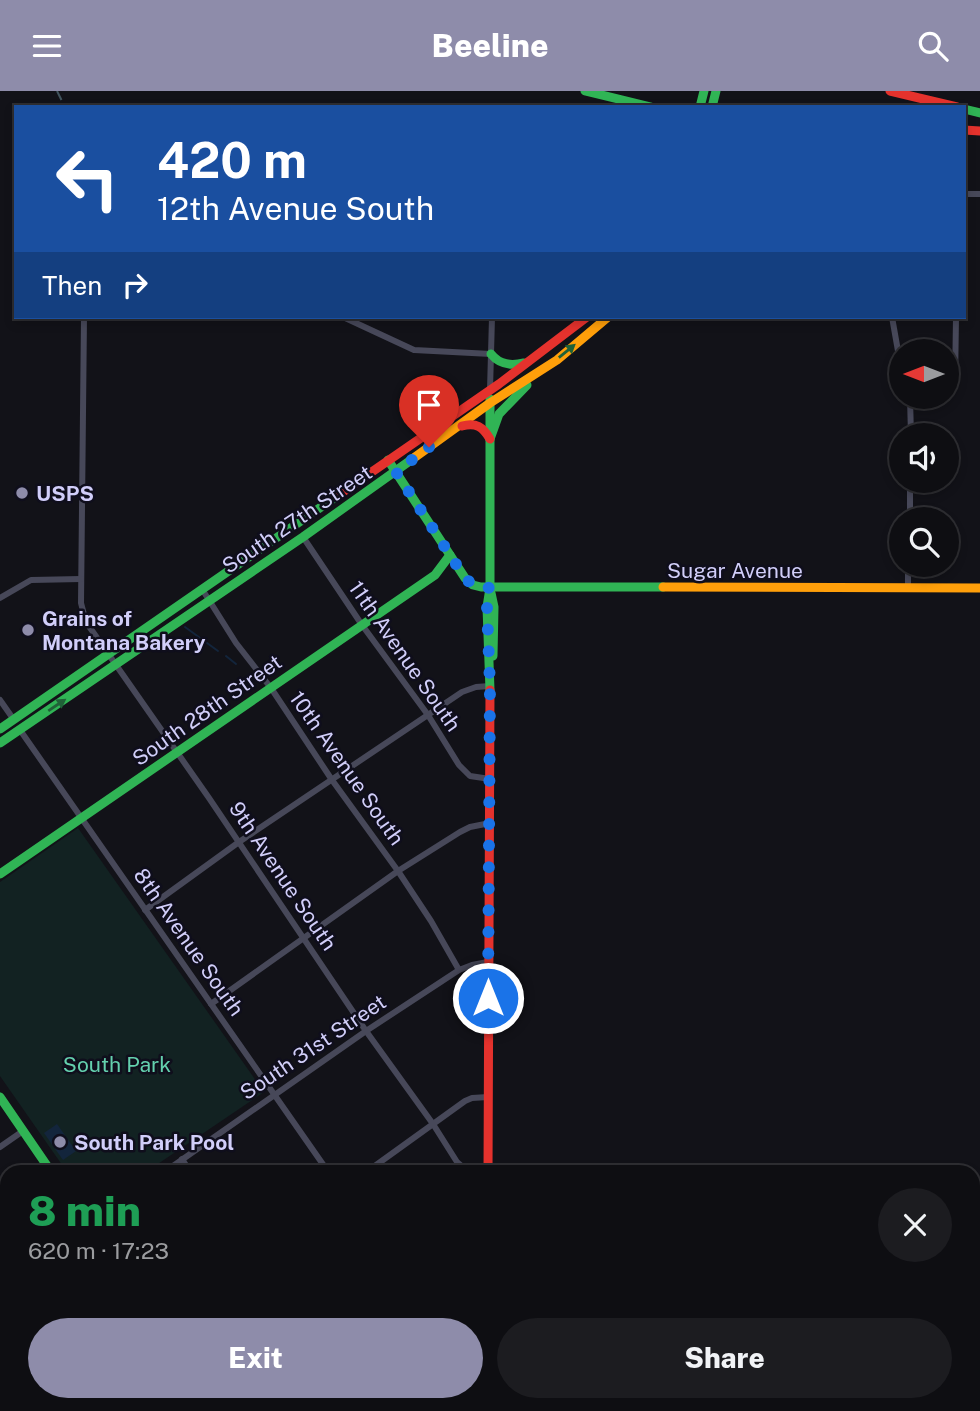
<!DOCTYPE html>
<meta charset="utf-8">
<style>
:root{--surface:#0e0e12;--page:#1c1c20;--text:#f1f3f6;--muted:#9b9c9f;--line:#2e2e32;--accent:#8e8caa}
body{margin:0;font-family:"Public Sans",sans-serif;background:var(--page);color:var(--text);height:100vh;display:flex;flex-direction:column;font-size:26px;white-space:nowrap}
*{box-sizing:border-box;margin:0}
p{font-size:23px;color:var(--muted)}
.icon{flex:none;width:38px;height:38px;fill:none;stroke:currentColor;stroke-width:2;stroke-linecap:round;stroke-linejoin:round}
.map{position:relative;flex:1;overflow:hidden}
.side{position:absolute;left:0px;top:1074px;width:980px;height:247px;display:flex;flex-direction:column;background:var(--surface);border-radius:21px 21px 0 0;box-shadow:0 4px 10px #0003,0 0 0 2px var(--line)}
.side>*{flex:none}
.banner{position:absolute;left:14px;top:14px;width:952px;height:214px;border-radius:0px;box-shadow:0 4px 10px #0003,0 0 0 2px var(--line);background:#1a4fa0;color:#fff;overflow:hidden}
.needle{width:46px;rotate:270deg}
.buttons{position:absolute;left:889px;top:248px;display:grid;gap:14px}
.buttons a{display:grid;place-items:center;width:70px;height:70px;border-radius:50%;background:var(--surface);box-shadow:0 4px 10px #0003,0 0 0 2px var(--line);font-size:35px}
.pin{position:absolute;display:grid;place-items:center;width:60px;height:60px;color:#fff;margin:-72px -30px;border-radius:50% 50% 50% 0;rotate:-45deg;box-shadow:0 0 7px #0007}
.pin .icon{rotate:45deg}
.me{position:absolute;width:77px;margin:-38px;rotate:0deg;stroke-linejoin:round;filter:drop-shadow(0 0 5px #0008)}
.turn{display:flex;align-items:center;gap:24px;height:147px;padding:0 28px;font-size:32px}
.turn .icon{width:91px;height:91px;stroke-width:2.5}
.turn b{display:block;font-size:49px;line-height:60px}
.then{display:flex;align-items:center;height:66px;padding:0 28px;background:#0003;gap:14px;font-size:26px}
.round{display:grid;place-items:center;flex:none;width:74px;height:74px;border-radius:37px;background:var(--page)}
.headline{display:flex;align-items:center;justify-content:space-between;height:119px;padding:0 28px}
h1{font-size:42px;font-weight:800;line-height:52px;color:#1e9e55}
.cta{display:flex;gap:14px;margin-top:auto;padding:14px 28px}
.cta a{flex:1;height:80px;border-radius:42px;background:var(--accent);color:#fff;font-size:28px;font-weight:800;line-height:80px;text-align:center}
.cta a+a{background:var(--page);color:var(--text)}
header{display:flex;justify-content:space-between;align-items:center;height:91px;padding:0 28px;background:var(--accent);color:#fff;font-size:32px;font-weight:800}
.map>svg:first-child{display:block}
.green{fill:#122222}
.water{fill:#13253c}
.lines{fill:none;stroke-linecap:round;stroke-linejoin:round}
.stream{stroke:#13253c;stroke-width:2}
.street{stroke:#474859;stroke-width:6}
.fast{stroke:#30b455;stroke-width:9}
.slow{stroke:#ff9f0a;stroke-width:9}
.jam{stroke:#e5322d;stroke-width:9}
.rail{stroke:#42545f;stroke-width:2;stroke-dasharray:10 9;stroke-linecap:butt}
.oneway{fill:#206138}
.route{stroke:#1a73e8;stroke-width:12;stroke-dasharray:0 21.6}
.poi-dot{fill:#8e8caa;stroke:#0f0e1c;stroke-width:2.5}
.labels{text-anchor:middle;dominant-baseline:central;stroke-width:5;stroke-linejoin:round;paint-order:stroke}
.poi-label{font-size:21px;font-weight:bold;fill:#d1cef9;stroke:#0f0e1c;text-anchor:start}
.street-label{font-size:21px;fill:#d1cef9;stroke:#0f0e1c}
.park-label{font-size:21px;fill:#64d0ae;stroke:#0f0e1c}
</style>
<header><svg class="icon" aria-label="menu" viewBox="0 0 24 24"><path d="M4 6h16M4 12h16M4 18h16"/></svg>Beeline<svg class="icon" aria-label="search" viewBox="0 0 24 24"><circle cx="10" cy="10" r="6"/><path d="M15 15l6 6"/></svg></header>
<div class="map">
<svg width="980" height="1320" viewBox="0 0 980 1320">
<rect width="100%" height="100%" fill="#121218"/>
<path class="green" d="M78 737 264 1001 146 1081H67L0 985V791Z"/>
<path class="water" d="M57 1033 76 1060 63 1069 44 1042Z"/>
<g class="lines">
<g class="stream">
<path d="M185 536 218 560"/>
<path d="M226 565 236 573"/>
</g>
<g class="street">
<path d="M964 103H980"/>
<path d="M84 226 81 512 86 531 209 707 366 940 433 1033 457 1071 466 1079 484 1082"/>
<path d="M343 226 414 259 491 263"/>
<path d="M892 226 901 277"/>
<path d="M955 292 956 226"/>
<path d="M490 299 492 226"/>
<path d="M910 306 911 345"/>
<path d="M910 429V390"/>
<path d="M303 446 362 534 428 624 459 674 470 685 490 688"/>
<path d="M908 497V474"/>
<path d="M202 498 236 552 271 597 332 689 398 780 431 830 459 879"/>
<path d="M0 507 31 489 81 488"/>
<path d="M0 609 14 629"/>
<path d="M20 639 329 1082"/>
<path d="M145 819 239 751 462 601 476 596 490 595"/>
<path d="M211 913 398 780 460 741 470 736 490 732"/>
<path d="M0 1056 23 1040"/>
<path d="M182 1068 191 1082"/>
<path d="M163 1082 366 940 459 879 472 874 488 871"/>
<path d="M365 1082 465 1010 472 1007 488 1006"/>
<path d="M0 1196 7 1191"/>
<path d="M0 1205 7 1215"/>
<path d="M77 1314 81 1320"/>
<path d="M349 1314 353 1320"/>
<path d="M19 1320 27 1314"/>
</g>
<g class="fast">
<path d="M585 0 651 16"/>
<path d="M700 16 704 0"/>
<path d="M712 16 716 0"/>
<path d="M964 18 980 22"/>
<path d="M491 263C500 274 511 275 524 272"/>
<path d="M490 348 499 323 527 294"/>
<path d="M388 369 465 487 473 494 481 496H663"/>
<path d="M491 502 494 516 493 565"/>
<path d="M490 599 487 516 490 497V308"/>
<path d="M0 638 337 405"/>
<path d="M0 652 303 446 411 369"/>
<path d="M0 783 435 484 450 464"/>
<path d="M0 1006 52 1082"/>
<path d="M973 1281H980"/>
<path d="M215 1314 219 1320"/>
</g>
<g class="slow">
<path d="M411 369 490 312 557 269 608 226"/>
<path d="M663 496 980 497"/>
<path d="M416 1320 425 1314"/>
</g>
<g class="jam">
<path d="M890 0 957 16"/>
<path d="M964 39 980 40"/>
<path d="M462 335C476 331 483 336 490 348"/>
<path d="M337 405 499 293 587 226"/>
<path d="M488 1082 490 599"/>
<path d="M487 1314V1320"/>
</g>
<path class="rail" d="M57 0 65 16"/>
</g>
<defs><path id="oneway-solid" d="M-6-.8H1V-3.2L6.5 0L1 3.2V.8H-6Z" transform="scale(1.75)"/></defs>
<g class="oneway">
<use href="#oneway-solid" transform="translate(567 260) rotate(-39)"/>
<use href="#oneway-solid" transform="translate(57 614) rotate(-34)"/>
</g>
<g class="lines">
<path class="route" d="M429 356 396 381 465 487 473 494 490 497 487 516 490 595 488 907"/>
</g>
<g class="poi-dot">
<circle cx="22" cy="402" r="7"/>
<circle cx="28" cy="539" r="7"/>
<circle cx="60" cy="1051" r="7"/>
</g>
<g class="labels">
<g class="poi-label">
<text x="36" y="402">USPS</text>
<text x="42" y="527">Grains of<tspan x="42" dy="24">Montana Bakery</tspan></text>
<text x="74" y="1051">South Park Pool</text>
</g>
<g class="street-label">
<text transform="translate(297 428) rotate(-34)">South 27th Street</text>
<text x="735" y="479">Sugar Avenue</text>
<text transform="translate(405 565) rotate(55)">11th Avenue South</text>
<text transform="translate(207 619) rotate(-35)">South 28th Street</text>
<text transform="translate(347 677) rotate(55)">10th Avenue South</text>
<text transform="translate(283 785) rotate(56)">9th Avenue South</text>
<text transform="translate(189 851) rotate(55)">8th Avenue South</text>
<text transform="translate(313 956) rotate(-34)">South 31st Street</text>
</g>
<g class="park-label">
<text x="117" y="973">South Park</text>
</g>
</g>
</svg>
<div class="buttons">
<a><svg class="needle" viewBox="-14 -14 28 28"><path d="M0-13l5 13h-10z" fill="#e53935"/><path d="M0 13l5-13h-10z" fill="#9b9c9f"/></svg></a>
<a><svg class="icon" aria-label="sound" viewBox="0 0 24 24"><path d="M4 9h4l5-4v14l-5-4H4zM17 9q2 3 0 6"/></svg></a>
<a><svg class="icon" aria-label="search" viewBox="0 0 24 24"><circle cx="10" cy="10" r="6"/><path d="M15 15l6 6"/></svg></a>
</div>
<div class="pin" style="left:429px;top:356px;background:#d93025"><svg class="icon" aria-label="arrive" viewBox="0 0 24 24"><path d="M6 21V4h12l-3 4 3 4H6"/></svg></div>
<svg class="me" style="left:488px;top:907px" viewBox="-20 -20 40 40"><circle r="17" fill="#1a73e8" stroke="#fff" stroke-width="3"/><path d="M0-11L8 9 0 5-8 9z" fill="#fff"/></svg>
<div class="banner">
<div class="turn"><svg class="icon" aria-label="left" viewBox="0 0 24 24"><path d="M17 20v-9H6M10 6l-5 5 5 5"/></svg><div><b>420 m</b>12th Avenue South</div></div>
<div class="then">Then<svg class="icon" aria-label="right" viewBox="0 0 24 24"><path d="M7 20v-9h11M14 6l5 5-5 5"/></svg></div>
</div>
<section class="side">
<div class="headline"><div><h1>8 min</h1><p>620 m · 17:23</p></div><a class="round"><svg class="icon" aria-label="close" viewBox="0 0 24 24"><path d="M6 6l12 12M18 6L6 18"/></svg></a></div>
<div class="cta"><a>Exit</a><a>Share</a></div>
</section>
</div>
